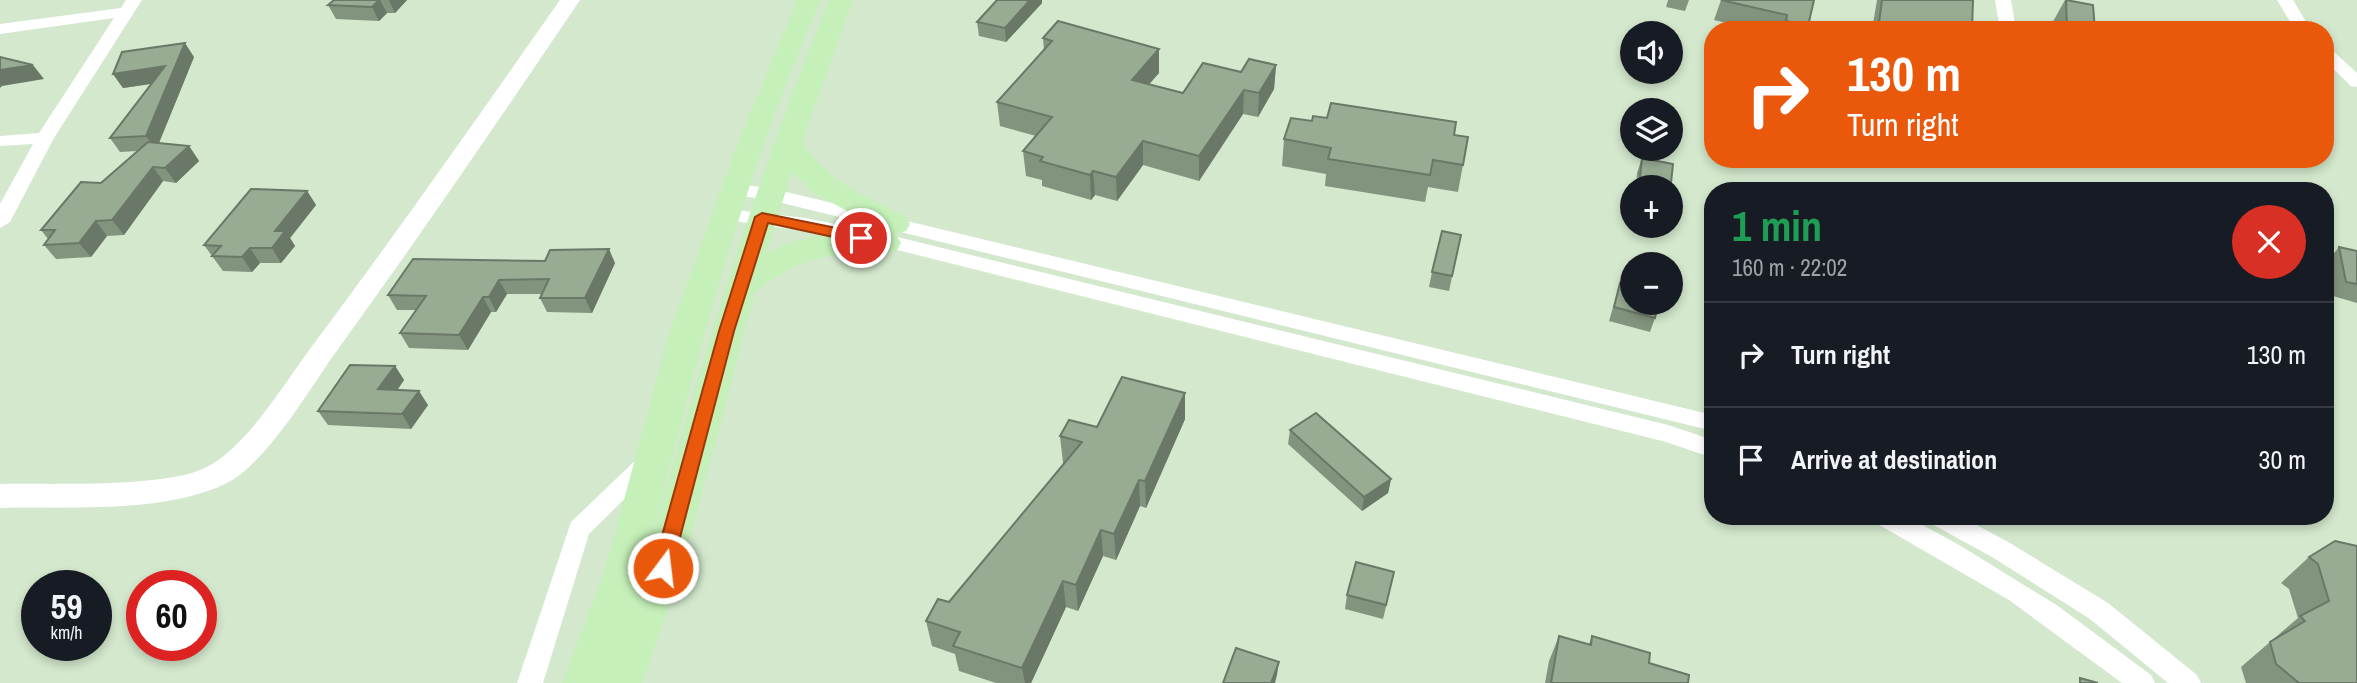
<!DOCTYPE html>
<meta charset="utf-8">
<style>
:root{--surface:#171b24;--page:#242831;--text:#f1f3f6;--muted:#9ea1a6;--line:#363941}
body{margin:0;font-family:"Archivo Narrow",sans-serif;background:var(--page);color:var(--text);height:100vh;display:flex;flex-direction:column;font-size:26px;white-space:nowrap}
*{box-sizing:border-box;margin:0}
p{font-size:23px;color:var(--muted)}
.icon{flex:none;width:38px;height:38px;fill:none;stroke:currentColor;stroke-width:2;stroke-linecap:round;stroke-linejoin:round}
.map{position:relative;flex:1;overflow:hidden}
.panel{position:absolute;left:1704px;top:182px;width:630px;height:343px;display:flex;flex-direction:column;background:var(--surface);border-radius:28px;box-shadow:0 4px 10px #0003}
.panel>*{flex:none}
.banner{position:absolute;left:1704px;top:21px;width:630px;height:147px;border-radius:28px;box-shadow:0 4px 10px #0003;background:#ea580c;color:#fff;overflow:hidden}
.tools{position:absolute;left:1620px;top:21px;display:grid;gap:14px}
.tools a{display:grid;place-items:center;width:63px;height:63px;border-radius:50%;background:var(--surface);box-shadow:0 4px 10px #0003;font-size:35px}
.speed{position:absolute;left:21px;top:570px;display:flex;gap:14px;font-size:35px;font-weight:700;text-align:center}
.speed>*{display:grid;place-content:center;width:91px;height:91px;border-radius:50%;background:var(--surface);box-shadow:0 4px 10px #0003;line-height:1}
.speed small{font-size:18px;font-weight:400}
.speed .limit{border:10px solid #d22;background:#fff;color:#111}
.pin{position:absolute;display:grid;place-items:center;width:60px;height:60px;color:#fff;margin:-30px;border:4px solid #fff;border-radius:50%;box-shadow:0 2px 7px #0007}
.me{position:absolute;width:77px;margin:-38px;rotate:15deg;stroke-linejoin:round;filter:drop-shadow(0 0 5px #0008)}
.turn{display:flex;align-items:center;gap:24px;height:147px;padding:0 28px;font-size:32px}
.turn .icon{width:91px;height:91px;stroke-width:2.5}
.turn b{display:block;font-size:49px;line-height:60px}
.round{display:grid;place-items:center;flex:none;width:74px;height:74px;border-radius:37px;background:var(--page)}
.head{display:flex;align-items:center;justify-content:space-between;height:119px;padding:0 28px}
h1{font-size:42px;font-weight:700;line-height:52px;color:#1e9e55}
ul{padding:0;list-style:none}
li{display:flex;align-items:center;gap:21px;height:105px;padding:0 28px;border-top:2px solid var(--line)}
li div{flex:1}
li b{display:block;font-size:26px}
li em{font-style:normal}
.map>svg:first-child{display:block}
.lines{fill:none;stroke-linecap:round;stroke-linejoin:round}
.minor{fill:#fff;fill-rule:evenodd}
.tertiary{fill:#fff;fill-rule:evenodd}
.primary{fill:#c5f0b9;fill-rule:evenodd}
.wall{fill:#83947e}
.shaded-wall{fill:#6a7867}
.building{fill:#98ac93;stroke:#6a7867;stroke-width:2}
.route{fill:#ea580c;stroke:#983908;stroke-width:2}
</style>
<div class="map">
<svg width="2357" height="683" viewBox="0 0 2357 683">
<rect width="100%" height="100%" fill="#d3e8cd"/>
<g class="lines">
<g class="minor">
<path d="M126 0H142L54 138 10 222 0 228V204L33 144 0 146V136L39 133 114 18 0 34V24L121 8Z"/>
<path d="M1995 0H2011L2016 30H2000Z"/>
<path d="M2277 0H2293L2311 30H2295Z"/>
<path d="M2326 48 2332 50 2357 73V87L2351 86 2326 62Z"/>
<path d="M735 184 770 188 1713 415V431L770 200 728 194 726 190 728 186Z"/>
<path d="M726 209 805 218 885 234 1668 425 1713 440V458L1666 442 885 247 805 231 719 219 716 215 719 211Z"/>
<path d="M650 451 658 454 661 460 658 466 589 534 543 683H517L571 522 642 454Z"/>
<path d="M1872 516H1906L1961 546 2058 606 2151 675 2155 683H2122L2009 600 1876 523Z"/>
<path d="M1926 516H1960L2010 543 2108 603 2197 675 2201 683H2168L2090 619 1992 557 1930 523Z"/>
</g>
<path class="tertiary" d="M560 0H580C499 120 418 239 333 356 308 392 264 466 225 484 161 514 69 506 0 508V484C50 483 163 488 205 468 246 448 283 385 310 349 396 234 478 117 560 0Z"/>
<path class="primary" d="M797 0H821C742 178 694 368 647 556 700 367 754 182 829 0H853L802 141C824 181 867 196 906 217L910 224 906 231 895 234 884 231 814 193 792 172 766 253C804 235 856 224 897 236L901 243 897 250 886 253C829 253 801 256 755 292L682 568 642 683H562L605 570 668 337 736 148Z"/>
</g>
<g class="wall">
<path d="M334 0H407L395 13H387L379 21 336 19 328 5Z"/>
<path d="M997 0H1042V3L1006 42 979 36 977 22Z"/>
<path d="M1668 0H1689L1685 11 1666 7Z"/>
<path d="M1721 0H1814L1807 30H1756L1714 20Z"/>
<path d="M1877 0H1973L1972 30H1872Z"/>
<path d="M2065 0 2095 30H2051V25Z"/>
<path d="M2153 23 2177 30H2148Z"/>
<path d="M1043 38 1159 49V73L1149 84 1183 93 1241 72 1276 65 1274 89 1258 117 1243 114 1199 181 1143 165 1117 201 1095 195 1091 200 1042 186V180L1026 176 1023 151 1036 136 1000 126 997 102 1044 50Z"/>
<path d="M194 57 159 143 189 146 199 161 176 183 163 181 124 235 107 236 91 257 56 259 44 245 48 239 41 230 101 183 138 151 120 152 110 138 151 84 123 88 113 74Z"/>
<path d="M1312 121 1468 137 1458 192 1428 187 1425 202 1325 186 1326 174 1282 166 1284 139Z"/>
<path d="M1642 158 1671 183 1670 187H1636L1637 173Z"/>
<path d="M307 191 316 205 290 238 295 246 281 263H260L252 272 223 271 204 245Z"/>
<path d="M1461 235 1449 291 1429 287 1432 272Z"/>
<path d="M2339 247 2357 251V303L2333 296 2327 262Z"/>
<path d="M1713 258V306L1704 303Z"/>
<path d="M615 263 592 313 547 312 540 298 542 294H507L496 312H491L468 350 409 348 400 333 416 310H397L388 295Z"/>
<path d="M1620 283 1655 318 1650 332 1609 321Z"/>
<path d="M395 366 404 380 397 390 428 405 411 429 328 425 318 411Z"/>
<path d="M1185 393V419L1146 508 1140 506 1116 560 1103 556 1078 611 1066 607 1031 683H996L959 671 955 654 932 646 926 621 949 602 1065 464 1063 463 1060 436 1097 427Z"/>
<path d="M1290 430 1391 479 1388 493 1362 511 1288 444Z"/>
<path d="M2335 541 2357 683H2246L2241 667 2298 618 2289 589 2281 583 2309 557Z"/>
<path d="M1391 586 1383 619 1345 609 1347 595Z"/>
<path d="M1559 636 1589 644 1592 636 1688 683H1545L1549 661Z"/>
</g>
<g class="shaded-wall">
<path d="M379 0H380L387 13 379 21 372 7Z"/>
<path d="M389 0H407L395 13Z"/>
<path d="M1030 0H1042V3L1006 42 1005 28Z"/>
<path d="M185 43 194 57 156 150 146 136 169 81 123 88 113 74Z"/>
<path d="M1159 49V73L1132 104V80Z"/>
<path d="M33 65 44 79 2 86 0 88V70Z"/>
<path d="M1276 65 1274 89 1258 117 1259 93Z"/>
<path d="M1244 90 1243 114 1199 181V156Z"/>
<path d="M1143 141V165L1117 201 1116 177Z"/>
<path d="M189 146 199 161 176 183 165 168Z"/>
<path d="M153 167 163 181 124 235 112 220Z"/>
<path d="M1093 171 1095 195 1091 200 1090 175Z"/>
<path d="M307 191 316 205 290 238 295 246 281 263 272 248 275 231Z"/>
<path d="M96 221 107 236 91 257 79 243Z"/>
<path d="M250 248 260 263 252 272 242 257Z"/>
<path d="M609 249 615 263 592 313 585 298Z"/>
<path d="M499 280 507 294 496 312 489 297Z"/>
<path d="M483 297 491 312 468 350 459 335Z"/>
<path d="M395 366 404 380 388 404 378 389Z"/>
<path d="M419 391 428 405 411 429 402 414Z"/>
<path d="M1185 393V419L1146 508 1145 481Z"/>
<path d="M1391 479 1388 493 1362 511 1364 497Z"/>
<path d="M1139 480 1140 506 1116 560 1114 534Z"/>
<path d="M1101 530 1103 556 1078 611 1076 585Z"/>
<path d="M1063 581 1066 607 1031 683H1025L1022 668Z"/>
<path d="M1279 662 1277 675 1275 683H1271Z"/>
</g>
<g class="building">
<path d="M334 0H379L372 7 328 5Z"/>
<path d="M997 0H1030L1005 28 977 22Z"/>
<path d="M1721 0H1814L1808 26 1786 21 1787 15Z"/>
<path d="M1882 0H1973L1972 30H1878Z"/>
<path d="M2066 0 2093 5 2095 30H2067Z"/>
<path d="M1058 21 1159 49 1132 80 1183 93 1203 63 1241 72 1249 59 1276 65 1259 93 1244 90 1199 156 1143 141 1116 177 1093 171 1090 175 1040 161 1043 157 1023 151 1052 117 997 102 1052 41 1043 38Z"/>
<path d="M2153 23 2177 27V30H2154Z"/>
<path d="M185 43 146 136 110 138 165 66 113 74 122 52Z"/>
<path d="M0 57 33 65 0 70Z"/>
<path d="M1331 103 1456 122 1454 135 1468 137 1463 165 1433 160 1430 175 1328 159 1331 148 1284 139 1291 118 1312 121 1313 116 1327 118Z"/>
<path d="M148 142 189 146 165 168 153 167 112 220 96 221 79 243 44 245 55 230H41L81 182 101 183Z"/>
<path d="M1642 158 1673 164 1671 183 1640 177Z"/>
<path d="M1733 186 1755 191H1732Z"/>
<path d="M251 189 307 191 275 231H285L272 248H250L242 257 212 256 221 246 204 245Z"/>
<path d="M1442 231 1461 235 1452 276 1432 272Z"/>
<path d="M2339 247 2357 251V284L2346 282Z"/>
<path d="M609 249 585 298H540L549 279 499 280 489 297H483L459 335 400 333 426 296 388 295 413 259 545 261 550 250Z"/>
<path d="M1620 283 1633 287V303H1658L1655 318 1614 307Z"/>
<path d="M350 365 395 366 378 389 419 391 402 414 318 411Z"/>
<path d="M1122 377 1185 393 1145 481 1139 480 1114 534 1101 530 1076 585 1063 581 1022 668 953 646 960 632 926 621 938 599 949 602 1082 442 1060 436 1069 420 1097 427Z"/>
<path d="M1316 413 1391 479 1364 497 1290 430Z"/>
<path d="M2335 541 2357 546V683H2299L2276 664 2270 642 2305 621 2300 616 2329 601 2318 564 2309 557Z"/>
<path d="M1356 562 1394 572 1386 605 1347 595Z"/>
<path d="M1559 636 1591 645 1592 636 1650 653 1649 663 1689 675 1688 683H1551Z"/>
<path d="M1236 648 1279 662 1271 683H1223Z"/>
<path d="M2080 678 2098 683H2080Z"/>
</g>
<path class="route" d="M762 213 861 233 868 238 861 243 768 223 734 331 672 568 669 574H656L653 568 719 331 755 217Z"/>
</svg>
<div class="tools">
<a><svg class="icon" aria-label="sound" viewBox="0 0 24 24"><path d="M4 9h4l5-4v14l-5-4H4zM17 9q2 3 0 6"/></svg></a>
<a><svg class="icon" aria-label="layers" viewBox="0 0 24 24"><path d="M12 4l9 5-9 5-9-5zM3 14l9 5 9-5"/></svg></a>
<a>+</a>
<a>−</a>
</div>
<div class="speed"><div>59<small>km/h</small></div><div class="limit">60</div></div>
<div class="pin" style="left:861px;top:238px;background:#d93025"><svg class="icon" aria-label="arrive" viewBox="0 0 24 24"><path d="M6 21V4h12l-3 4 3 4H6"/></svg></div>
<svg class="me" style="left:663px;top:568px" viewBox="-20 -20 40 40"><circle r="17" fill="#ea580c" stroke="#fff" stroke-width="3"/><path d="M0-11L8 9 0 5-8 9z" fill="#fff"/></svg>
<div class="banner">
<div class="turn"><svg class="icon" aria-label="right" viewBox="0 0 24 24"><path d="M7 20v-9h11M14 6l5 5-5 5"/></svg><div><b>130 m</b>Turn right</div></div>
</div>
<section class="panel">
<div class="head"><div><h1>1 min</h1><p>160 m · 22:02</p></div><a class="round" style="background:#d93025;color:#fff"><svg class="icon" aria-label="close" viewBox="0 0 24 24"><path d="M6 6l12 12M18 6L6 18"/></svg></a></div>
<ul>
<li><svg class="icon" aria-label="right" viewBox="0 0 24 24"><path d="M7 20v-9h11M14 6l5 5-5 5"/></svg><div><b>Turn right</b></div><em>130 m</em></li>
<li><svg class="icon" aria-label="arrive" viewBox="0 0 24 24"><path d="M6 21V4h12l-3 4 3 4H6"/></svg><div><b>Arrive at destination</b></div><em>30 m</em></li>
</ul>
</section>
</div>
